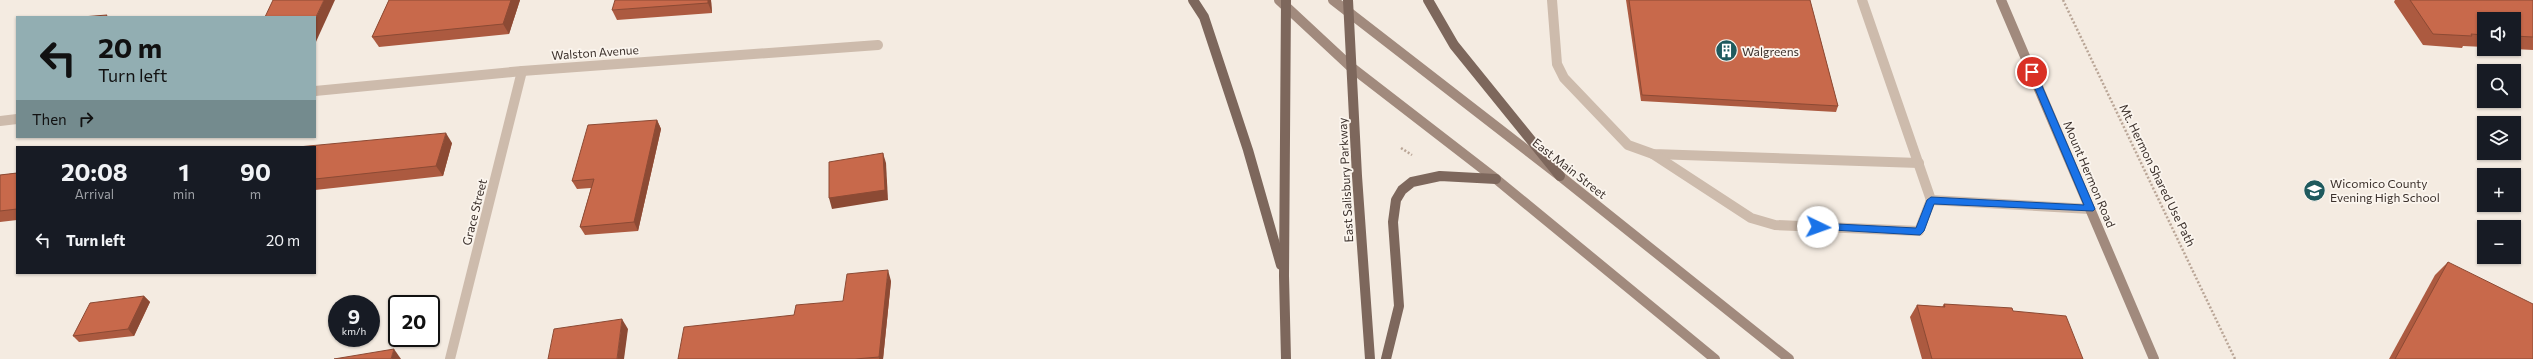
<!DOCTYPE html>
<meta charset="utf-8">
<style>
:root{--surface:#171b24;--page:#242831;--text:#f1f3f6;--muted:#9ea1a6}
body{margin:0;font-family:Commissioner,sans-serif;background:var(--page);color:var(--text);height:100vh;display:flex;flex-direction:column;font-size:15px;white-space:nowrap}
*{box-sizing:border-box;margin:0}
p{font-size:13px;color:var(--muted)}
.icon{flex:none;width:22px;height:22px;fill:none;stroke:currentColor;stroke-width:2;stroke-linecap:round;stroke-linejoin:round}
.map{position:relative;flex:1;overflow:hidden}
.drawer{position:absolute;left:16px;top:146px;width:300px;height:128px;display:flex;flex-direction:column;background:var(--surface);border-radius:0px;box-shadow:0 1px 3px #0004}
.drawer>*{flex:none}
.banner{position:absolute;left:16px;top:16px;width:300px;height:122px;border-radius:0px;box-shadow:0 1px 3px #0004;background:#92aeb2;color:#111;overflow:hidden}
.fabs{position:absolute;left:2477px;top:12px;display:grid;gap:8px}
.fabs a{display:grid;place-items:center;width:44px;height:44px;border-radius:0px;background:var(--surface);box-shadow:0 1px 3px #0004;font-size:20px}
.speed{position:absolute;left:328px;top:295px;display:flex;gap:8px;font-size:20px;font-weight:700;text-align:center}
.speed>*{display:grid;place-content:center;width:52px;height:52px;border-radius:50%;background:var(--surface);box-shadow:0 1px 3px #0004;line-height:1}
.speed small{font-size:10px;font-weight:400}
.speed .limit{border:2px solid #111;border-radius:6px;background:#fff;color:#111}
.pin{position:absolute;display:grid;place-items:center;width:34px;height:34px;color:#fff;margin:-17px;border:2px solid #fff;border-radius:50%;box-shadow:0 1px 4px #0007}
.me{position:absolute;width:44px;margin:-22px;rotate:93deg;stroke-linejoin:round;filter:drop-shadow(0 0 3px #0008)}
.turn{display:flex;align-items:center;gap:14px;height:84px;padding:0 16px;font-size:18px}
.turn .icon{width:52px;height:52px;stroke-width:2.5}
.turn b{display:block;font-size:28px;line-height:34px}
.then{display:flex;align-items:center;height:38px;padding:0 16px;background:#0003;gap:8px;font-size:15px}
.eta{display:flex;justify-content:space-evenly;align-items:center;height:68px;text-align:center}
.eta b{font-size:24px;font-weight:700;line-height:28px}
ul{padding:0;list-style:none}
li{display:flex;align-items:center;gap:12px;height:52px;padding:0 16px}
li div{flex:1}
li b{display:block;font-size:15px}
li em{font-style:normal}
.map>svg:first-child{display:block}
.lines{fill:none;stroke-linecap:round;stroke-linejoin:round}
.path{stroke:#b9a596;stroke-width:2.5;stroke-dasharray:2 2;stroke-linecap:butt}
.lane{stroke:#cdbbac;stroke-width:10}
.street{stroke:#cdbbac;stroke-width:10}
.secondary{stroke:#a18a7d;stroke-width:10}
.primary{stroke:#7d675c;stroke-width:10}
.wall{fill:#ac5a40}
.shaded-wall{fill:#8c4a34}
.building{fill:#c8694b;stroke:#8c4a34}
.route{fill:#1a73e8;stroke:#114b97}
.labels{text-anchor:middle;dominant-baseline:central;stroke-width:3.5;stroke-linejoin:round;paint-order:stroke}
.poi-label{font-size:12px;fill:#3b302b;stroke:#fbf5ee;text-anchor:start}
.street-label{font-size:12px;fill:#3b302b;stroke:#fbf5ee}
</style>
<div class="map">
<svg width="2533" height="359" viewBox="0 0 2533 359">
<rect width="100%" height="100%" fill="#f4ebe1"/>
<g class="lines">
<g class="path">
<path d="M2063 0 2235 359"/>
<path d="M1401 148 1412 155"/>
</g>
<g class="lane">
<path d="M1552 0 1557 64 1564 78 1628 145 1653 154 1919 163"/>
<path d="M1862 0 1931 200 2090 209"/>
<path d="M1653 154 1751 218 1775 225 1919 231 1931 200"/>
</g>
<g class="street">
<path d="M315 91 522 71 878 45"/>
<path d="M0 121 17 119"/>
<path d="M450 359 522 71"/>
</g>
<g class="secondary">
<path d="M1279 0 1351 67 1496 179 1715 359"/>
<path d="M1333 0 1560 176 1789 359"/>
<path d="M2001 0 2154 359"/>
</g>
<g class="primary">
<path d="M1193 0 1204 17 1248 150 1281 265"/>
<path d="M1286 0 1284 276 1286 359"/>
<path d="M1348 0 1357 176 1370 359"/>
<path d="M1428 0 1454 45 1560 176"/>
<path d="M1386 359 1399 306 1393 222 1396 200 1402 190 1412 182 1440 176 1496 179"/>
</g>
</g>
<g class="wall">
<path d="M389 0H520L509 34 379 47 372 37Z"/>
<path d="M711 0 712 13 617 20 612 10Z"/>
<path d="M1626 0H1810L1838 106 1836 112 1641 101Z"/>
<path d="M2395 0H2533V50L2514 49V19H2484V47L2463 46 2462 48 2423 45 2394 2Z"/>
<path d="M657 120 661 129 638 231 585 235 580 227 591 188 577 189 572 181Z"/>
<path d="M452 143 443 176 315 190V147Z"/>
<path d="M17 173V220L0 222V175Z"/>
<path d="M2448 262 2533 359H2389L2435 275Z"/>
<path d="M891 281 883 359H678L794 315 843 301Z"/>
<path d="M144 296 150 302 134 336 79 342 73 336Z"/>
<path d="M1944 304 2013 311 2083 359H1922L1910 317 1917 305 1942 307Z"/>
</g>
<g class="shaded-wall">
<path d="M324 0H335L315 44V19Z"/>
<path d="M511 0H520L509 34 503 24Z"/>
<path d="M708 0H711L712 13 708 3Z"/>
<path d="M657 120 661 129 638 231 634 222Z"/>
<path d="M446 133 452 143 443 176 436 166Z"/>
<path d="M883 153 886 163 888 200 832 209 829 198Z"/>
<path d="M888 270 891 281 883 359H879V357Z"/>
<path d="M144 296 150 302 134 336 128 329Z"/>
<path d="M622 319 628 329 624 359H617Z"/>
<path d="M394 349 401 359H391Z"/>
</g>
<g class="building">
<path d="M273 0H324L315 19V17H265Z"/>
<path d="M389 0H511L503 24 372 37Z"/>
<path d="M615 0H708V3L612 10Z"/>
<path d="M1629 0H1810L1838 106 1642 95Z"/>
<path d="M2410 0H2533V37L2514 36V19H2484V35L2471 34 2472 36 2433 34Z"/>
<path d="M107 15 106 17H82Z"/>
<path d="M657 120 634 222 580 227 594 179 572 181 588 125Z"/>
<path d="M446 133 436 166 315 179V147H298Z"/>
<path d="M883 153 885 190 829 198V162Z"/>
<path d="M17 173V209L0 211V175Z"/>
<path d="M2448 262 2533 304V359H2395Z"/>
<path d="M888 270 879 357 855 359H678L684 327 794 315 796 305 843 301 847 274Z"/>
<path d="M144 296 128 329 73 336 90 303Z"/>
<path d="M1944 304 2012 308 2013 311 2066 316 2083 359H1932L1917 305 1945 307Z"/>
<path d="M622 319 617 359H548L554 329Z"/>
<path d="M394 349 391 359H334Z"/>
</g>
<path class="route" d="M2032 69 2036 72 2095 209 2093 211 1934 204 1924 231 1920 235 1815 229 1813 227 1818 223 1916 228 1927 200 1931 197 2084 205 2028 72Z"/>
<defs>
<symbol id="building-disc" viewBox="-11 -11 22 22"><circle r="9.5" fill="#1f5a5e" stroke="#fbf5ee"/><path d="M-4-6H4V6H1V3H-1V6H-4ZM-2.5-4.3h1.7v1.8h-1.7ZM.8-4.3h1.7v1.8H.8ZM-2.5-1h1.7V.8h-1.7ZM.8-1h1.7V.8H.8Z" fill="#fff"/></symbol>
<symbol id="school-disc" viewBox="-11 -11 22 22"><circle r="9.5" fill="#1f5a5e" stroke="#fbf5ee"/><path d="M0-5L7-2L0 1L-7-2ZM-4 1L0 2.5L4 1V4Q0 6-4 4Z" fill="#fff"/></symbol>
</defs>
<g fill-rule="evenodd">
<use href="#building-disc" x="1714" y="38" width="25" height="25"/>
<use href="#school-disc" x="2302" y="178" width="25" height="25"/>
</g>
<g class="labels">
<g class="poi-label">
<text x="1742" y="51">Walgreens</text>
<text x="2330" y="183">Wicomico County<tspan x="2330" dy="14">Evening High School</tspan></text>
</g>
<g class="street-label">
<text transform="translate(595 52) rotate(-4)">Walston Avenue</text>
<text transform="translate(1570 168) rotate(38)">East Main Street</text>
<text transform="translate(2090 174) rotate(67)">Mount Hermon Road</text>
<text transform="translate(2158 175) rotate(64)">Mt. Hermon Shared Use Path</text>
<text transform="translate(1345 180) rotate(-93)">East Salisbury Parkway</text>
<text transform="translate(474 212) rotate(-76)">Grace Street</text>
</g>
</g>
</svg>
<div class="fabs">
<a><svg class="icon" aria-label="sound" viewBox="0 0 24 24"><path d="M4 9h4l5-4v14l-5-4H4zM17 9q2 3 0 6"/></svg></a>
<a><svg class="icon" aria-label="search" viewBox="0 0 24 24"><circle cx="10" cy="10" r="6"/><path d="M15 15l6 6"/></svg></a>
<a><svg class="icon" aria-label="layers" viewBox="0 0 24 24"><path d="M12 4l9 5-9 5-9-5zM3 14l9 5 9-5"/></svg></a>
<a>+</a>
<a>−</a>
</div>
<div class="speed"><div>9<small>km/h</small></div><div class="limit">20</div></div>
<div class="pin" style="left:2032px;top:72px;background:#d93025"><svg class="icon" aria-label="arrive" viewBox="0 0 24 24"><path d="M6 21V4h12l-3 4 3 4H6"/></svg></div>
<svg class="me" style="left:1818px;top:227px" viewBox="-20 -20 40 40"><circle r="19" fill="#fff"/><path d="M0-13L10 11 0 6-10 11z" fill="#1a73e8"/></svg>
<div class="banner">
<div class="turn"><svg class="icon" aria-label="left" viewBox="0 0 24 24"><path d="M17 20v-9H6M10 6l-5 5 5 5"/></svg><div><b>20 m</b>Turn left</div></div>
<div class="then">Then<svg class="icon" aria-label="right" viewBox="0 0 24 24"><path d="M7 20v-9h11M14 6l5 5-5 5"/></svg></div>
</div>
<section class="drawer">
<div class="eta">
<div><b>20:08</b><p>Arrival</p></div>
<div><b>1</b><p>min</p></div>
<div><b>90</b><p>m</p></div>
</div>
<ul>
<li><svg class="icon" aria-label="left" viewBox="0 0 24 24"><path d="M17 20v-9H6M10 6l-5 5 5 5"/></svg><div><b>Turn left</b></div><em>20 m</em></li>
</ul>
</section>
</div>
